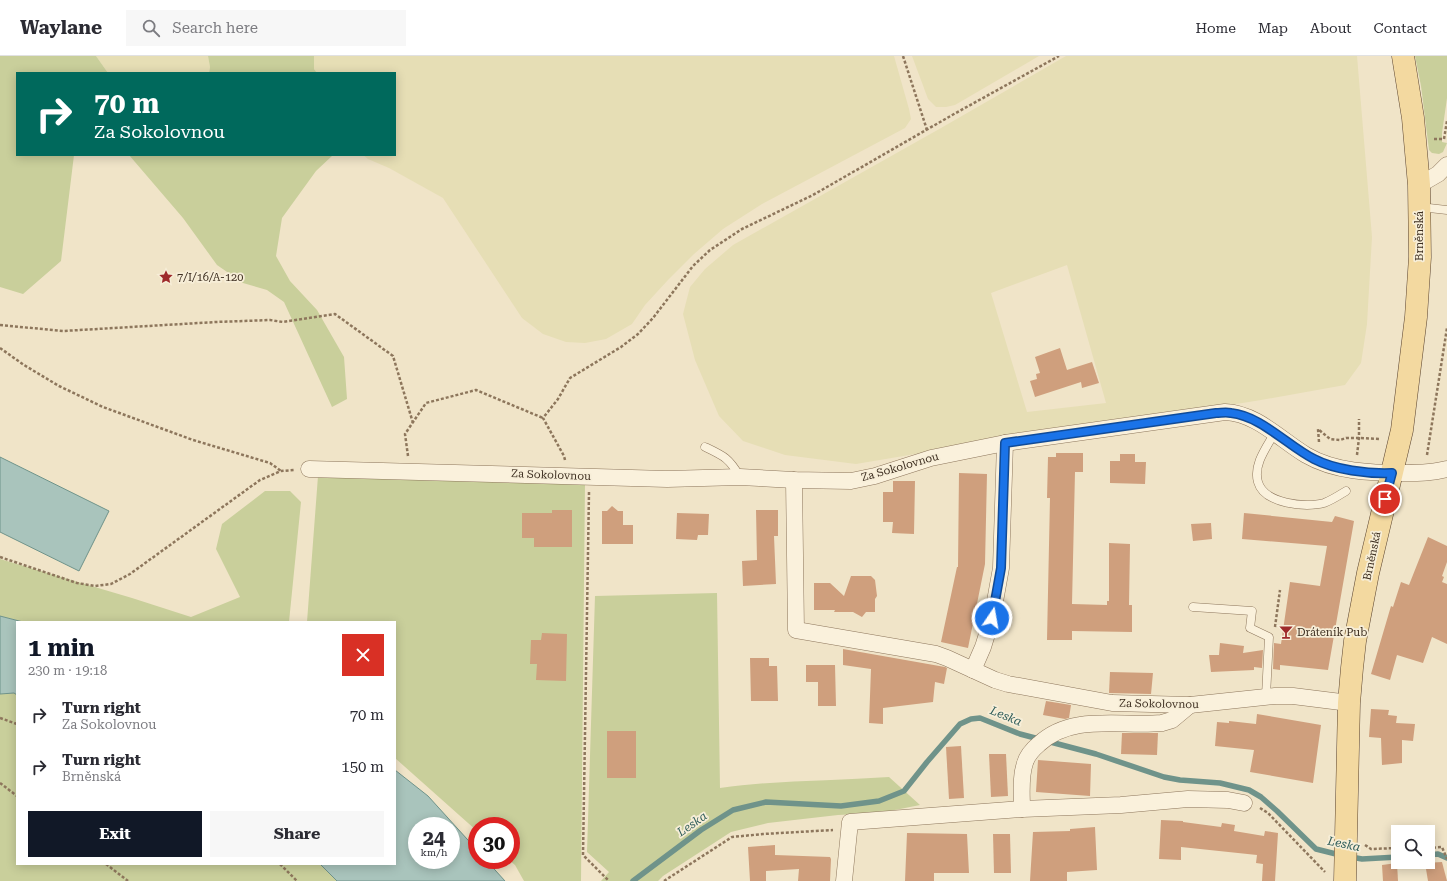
<!DOCTYPE html>
<meta charset="utf-8">
<style>
:root{--surface:#fff;--page:#f7f7f7;--text:#2b2b33;--muted:#7c7c81;--line:#e1e1e2;--accent:#111827}
body{margin:0;font-family:"Roboto Serif",serif;background:var(--page);color:var(--text);height:100vh;display:flex;flex-direction:column;font-size:15px;white-space:nowrap}
*{box-sizing:border-box;margin:0}
p{font-size:13px;color:var(--muted)}
.icon{flex:none;width:22px;height:22px;fill:none;stroke:currentColor;stroke-width:2;stroke-linecap:round;stroke-linejoin:round}
.map{position:relative;flex:1;overflow:hidden}
.drawer{position:absolute;left:16px;top:565px;width:380px;height:244px;display:flex;flex-direction:column;background:var(--surface);border-radius:0px;box-shadow:0 2px 10px #0003}
.drawer>*{flex:none}
.guide{position:absolute;left:16px;top:16px;width:380px;height:84px;border-radius:0px;box-shadow:0 2px 10px #0003;background:#00695c;color:#fff;overflow:hidden}
.fabs{position:absolute;left:1391px;top:769px;display:grid;gap:8px}
.fabs a{display:grid;place-items:center;width:44px;height:44px;border-radius:0px;background:var(--surface);box-shadow:0 2px 10px #0003;font-size:20px}
.speed{position:absolute;left:408px;top:761px;display:flex;gap:8px;font-size:20px;font-weight:700;text-align:center}
.speed>*{display:grid;place-content:center;width:52px;height:52px;border-radius:50%;background:var(--surface);box-shadow:0 2px 10px #0003;line-height:1}
.speed small{font-size:10px;font-weight:400}
.speed .limit{border:6px solid #d22;background:#fff;color:#111}
.pin{position:absolute;display:grid;place-items:center;width:34px;height:34px;color:#fff;margin:-17px;border:2px solid #fff;border-radius:50%;box-shadow:0 1px 4px #0007}
.me{position:absolute;width:44px;margin:-22px;rotate:12deg;stroke-linejoin:round;filter:drop-shadow(0 0 3px #0008)}
.turn{display:flex;align-items:center;gap:14px;height:84px;padding:0 12px;font-size:18px}
.turn .icon{width:52px;height:52px;stroke-width:2.5}
.turn b{display:block;font-size:28px;line-height:34px}
.round{display:grid;place-items:center;flex:none;width:42px;height:42px;border-radius:0px;background:var(--page)}
.summary{display:flex;align-items:center;justify-content:space-between;height:68px;padding:0 12px}
h1{font-size:24px;font-weight:700;line-height:30px;color:var(--accent)}
.cta{display:flex;gap:8px;margin-top:auto;padding:8px 12px}
.cta a{flex:1;height:46px;border-radius:0px;background:var(--accent);color:#fff;font-size:16px;font-weight:700;line-height:46px;text-align:center}
.cta a+a{background:var(--page);color:var(--text)}
ul{padding:0;list-style:none}
li{display:flex;align-items:center;gap:12px;height:52px;padding:0 12px}
li div{flex:1}
li b{display:block;font-size:15px}
li em{font-style:normal}
header{display:flex;align-items:center;gap:24px;box-sizing:border-box;height:56px;padding:0 20px;background:var(--surface);border-bottom:1px solid var(--line)}
header strong{font-size:19px}
nav{display:flex;gap:22px;margin-inline-start:auto;font-size:14px}
.search{width:280px;height:36px;background:var(--page);display:flex;align-items:center;gap:10px;box-sizing:border-box;padding:0 14px;border-radius:0px;color:var(--muted);font-size:15px}
.map>svg:first-child{display:block}
.farmland{fill:#e6deb5;fill-rule:evenodd}
.green{fill:#c9cf9b}
.water{fill:#a9c4bc;stroke:#6f938a;fill-rule:evenodd}
.lines{fill:none;stroke-linecap:round;stroke-linejoin:round}
.stream{stroke:#6f938a;stroke-width:5.5}
.building{fill:#cf9f7d}
.lane-casing{stroke:#8d765c;stroke-width:9}
.street-casing{stroke:#8d765c;stroke-width:17}
.primary-casing{stroke:#5b4430;stroke-width:23}
.path{stroke:#8d765c;stroke-width:2.5;stroke-dasharray:3 2;stroke-linecap:butt}
.lane{stroke:#faf1dc;stroke-width:8}
.street{stroke:#faf1dc;stroke-width:16}
.primary{stroke:#f3d9a0;stroke-width:22}
.route-casing{stroke:#114b97;stroke-width:10}
.route{stroke:#1a73e8;stroke-width:7}
.labels{text-anchor:middle;dominant-baseline:central;stroke-width:3.5;stroke-linejoin:round;paint-order:stroke}
.street-label{font-size:11px;fill:#3d2e20;stroke:#f7eed8}
.poi-label{font-size:11px;fill:#3d2e20;stroke:#f7eed8;text-anchor:start}
.water-label{font-size:12px;font-style:italic;fill:#2f5d5a;stroke:#f7eed8}
</style>
<header>
<strong>Waylane</strong>
<div class="search"><svg class="icon" aria-label="search" viewBox="0 0 24 24"><circle cx="10" cy="10" r="6"/><path d="M15 15l6 6"/></svg>Search here</div>
<nav><a>Home</a><a>Map</a><a>About</a><a>Contact</a></nav>
</header>
<div class="map">
<svg width="1447" height="825" viewBox="0 0 1447 825">
<rect width="100%" height="100%" fill="#f0e4c8"/>
<g class="farmland">
<path d="M96 0H208L210 11 209 17H108Z"/>
<path d="M314 0H894L909 53 911 63 905 72 762 148 723 173 694 198 668 224 645 249 632 268 606 283 585 287 566 286 543 278 522 262 443 142 389 112 368 103 363 99H395V17H317L314 13Z"/>
<path d="M912 0H1039L955 49 946 51H936L928 43Z"/>
<path d="M1066 0H1357L1372 181 1367 268 1361 307 1345 329 1261 344 1144 363 1016 381 856 408 785 399 743 385 719 360 695 304 683 258 690 231 705 213 733 189 941 72ZM1067 209 1106 347 1027 356 991 237Z"/>
</g>
<g class="green">
<path d="M0 0H96L108 17H17V99H74L61 205 23 238 0 231Z"/>
<path d="M208 0H314V13L317 17H209L210 11Z"/>
<path d="M1415 0H1447V42L1442 77V86L1447 87 1443 96 1439 98 1432 97 1429 94 1421 30Z"/>
<path d="M129 99H333L316 115 282 162 276 200 290 225 317 254 344 301 347 343 332 351 284 246 267 234 243 227 217 209 183 162Z"/>
<path d="M318 420 585 427 581 825H524L515 809 509 804H511V770H477V775L395 702V566H307Z"/>
<path d="M265 435H290L301 446 289 566H23L0 560V503L132 542 191 561 240 541 216 493 222 468Z"/>
<path d="M717 537 720 732C776 724 833 725 889 721L920 749 880 757 838 759 768 767 731 776 663 820 658 825H601L609 816 587 796 595 540Z"/>
<path d="M14 637 17 639V808H320L337 825H0V638Z"/>
</g>
<g class="water">
<path d="M0 401 109 455 79 515 0 476Z"/>
<path d="M0 560 23 566H17V639L14 637 0 638Z"/>
<path d="M395 714 428 740 477 794V804H486L505 825H337L320 808H395ZM417 770H451V804H417Z"/>
</g>
<g class="lines">
<g class="stream">
<path d="M1428 799 1438 798 1447 802"/>
<path d="M1351 801 1362 803 1398 801"/>
<path d="M633 825 701 774 733 754 766 746 841 750 879 745 904 735 927 706 960 668 971 663 980 662 1020 678 1096 698 1164 721 1180 724 1220 727 1249 734 1261 741 1277 755 1316 793 1340 799"/>
</g>
</g>
<g class="building">
<path d="M1060 292 1067 314 1092 306 1099 327 1082 332 1081 326 1035 341 1030 325 1037 323 1036 318 1040 317 1035 301Z"/>
<path d="M1056 397H1083V416H1075L1072 548 1107 549V545H1109V487L1130 488 1129 549H1132V576L1072 575V584H1047L1050 442H1047L1048 401H1056Z"/>
<path d="M1120 398H1135V406H1146L1145 428 1110 427V405H1120Z"/>
<path d="M959 417 987 418 985 508 968 592 941 586 957 511H958Z"/>
<path d="M893 425H915L914 478 892 477 893 466H883V436H893Z"/>
<path d="M612 450 618 455H623V469H633V488H602V455H607Z"/>
<path d="M552 454H572V491H534V482H522V457H552Z"/>
<path d="M756 454H778V480H774L776 528 743 530 742 505 757 504Z"/>
<path d="M677 457 709 458 708 479H698L697 484 676 483Z"/>
<path d="M1244 457 1332 466 1335 460 1354 465 1328 614 1280 609V614L1273 613 1274 587 1281 588 1290 526 1320 530 1327 490 1242 483Z"/>
<path d="M1211 467 1212 483 1193 485 1191 468Z"/>
<path d="M1428 481 1447 490V506L1442 520 1444 521 1442 526 1447 528V588L1432 581 1423 607 1397 599 1390 624 1371 618 1391 550 1393 551 1401 526 1409 529Z"/>
<path d="M851 520H871L875 524 877 540 875 543V556H866L862 561 853 556H834L835 554H814V527H830L844 540Z"/>
<path d="M542 577 567 578 566 625 536 624 537 608H530L531 584H541Z"/>
<path d="M1220 587 1244 590 1243 597 1263 594 1262 612 1254 611V614L1211 616 1209 599H1219Z"/>
<path d="M843 593 945 611 947 612 944 628 935 626 933 646 883 652V668L869 667 871 613 843 609Z"/>
<path d="M750 602H769V610H777L778 645H751Z"/>
<path d="M806 609H835L836 650H818V626H806Z"/>
<path d="M1110 616 1153 617 1151 638 1109 637Z"/>
<path d="M1046 645 1071 649 1069 662 1065 663 1043 659Z"/>
<path d="M1371 653 1389 654 1388 659 1397 660 1396 667 1415 668 1413 685 1402 684V707L1382 709 1381 682 1369 681Z"/>
<path d="M1257 658 1321 669 1313 727 1250 716 1254 694 1215 690 1217 666 1229 667V665L1256 668Z"/>
<rect x="607" y="675" width="29" height="47"/>
<path d="M1122 677H1158L1157 699 1121 698Z"/>
<path d="M961 690 964 742 949 743 946 691Z"/>
<path d="M989 698H1006L1008 740 991 741Z"/>
<path d="M1038 704 1091 708 1090 740 1036 736Z"/>
<path d="M1161 764 1183 765V766L1221 771 1222 767 1235 769 1234 775 1264 780 1265 775 1278 777 1275 825H1262L1263 808 1256 807 1257 799 1181 791V804L1159 803Z"/>
<path d="M1095 771 1097 814 1067 816V825H1030L1033 776 1070 775V773Z"/>
<path d="M907 777 967 778 969 817H934V825H905Z"/>
<path d="M993 778H1010L1011 817H994Z"/>
<path d="M775 789V799L830 801 831 803 830 825H798L799 813 766 815V825H750L748 791Z"/>
<path d="M1442 806 1447 825H1428L1425 807Z"/>
<path d="M1397 807 1398 825H1383L1382 809Z"/>
</g>
<g class="lines">
<defs>
<g id="lane">
<path d="M1420 151 1447 154"/>
<path d="M1274 378C1266 392 1253 409 1258 426 1264 448 1306 452 1324 447 1332 444 1338 440 1346 435"/>
<path d="M705 391C724 400 729 402 740 421"/>
<path d="M1193 551 1252 555 1250 572 1269 581 1266 640"/>
</g>
<g id="street">
<path d="M1419 129 1438 118 1447 109"/>
<path d="M309 413 667 423 740 421 794 424 851 425 875 420 931 402 1005 387 1225 356C1256 357 1281 384 1306 399 1335 416 1371 417 1404 417 1419 417 1433 417 1447 413"/>
<path d="M794 424 796 574 936 598 947 602 995 624 1008 628 1112 647 1190 649 1275 640H1293L1349 647"/>
<path d="M973 614 983 591 992 562 1001 512 1005 387"/>
<path d="M1022 753C1022 739 1020 721 1025 707 1027 700 1033 693 1039 688 1072 657 1121 671 1162 667L1172 664 1190 649"/>
<path d="M844 825 850 766 1022 753 1121 749 1188 743 1228 744 1244 747"/>
</g>
<path id="primary" d="M1345 825 1349 647 1352 612 1355 585 1368 517 1402 374 1416 261 1420 201 1419 129 1413 62 1403 0"/>
</defs>
<use href="#lane" class="lane-casing"/>
<use href="#street" class="street-casing"/>
<use href="#primary" class="primary-casing"/>
<g class="path">
<path d="M903 0 927 74"/>
<path d="M1434 83H1444L1447 65"/>
<path d="M0 269 63 275 216 266 270 264 283 266 335 258 393 300 413 367"/>
<path d="M0 292 24 309 59 330 103 351 193 384 270 407 281 415"/>
<path d="M1319 386 1318 373 1330 383 1340 384 1346 382H1359L1380 383"/>
<path d="M1357 399 1359 382V363"/>
<path d="M1427 399 1447 272"/>
<path d="M408 400 405 378 426 347 476 334 543 362"/>
<path d="M565 404 564 400 543 362 558 343 570 322 621 291 638 278 653 262 693 210 710 194 742 173 813 139 954 58 1059 0"/>
<path d="M589 436 583 799 609 825"/>
<path d="M0 501 77 527 95 530 111 528 130 518 260 424 281 415 294 414"/>
<path d="M1275 571 1280 534"/>
<path d="M0 662 17 668"/>
<path d="M0 727 17 740"/>
<path d="M1260 752 1268 757 1325 816"/>
<path d="M1365 789 1371 793 1398 792"/>
<path d="M1428 792 1442 791 1447 803"/>
<path d="M106 808 128 825"/>
<path d="M280 808 297 825"/>
<path d="M664 825 732 781 763 778 833 774"/>
</g>
<use href="#lane" class="lane"/>
<use href="#street" class="street"/>
<use href="#primary" class="primary"/>
</g>
<g class="lines">
<defs>
<path id="route" d="M992 562 1001 512 1005 387 1216 357C1221 357 1226 356 1231 357 1261 360 1288 390 1314 403 1335 414 1368 418 1392 417L1385 443"/>
</defs>
<use href="#route" class="route-casing"/>
<use href="#route" class="route"/>
</g>
<defs>
<symbol id="sight-bare" viewBox="-9 -9 18 18"><path d="M0-6L1.8-2.2L6-1.7L2.9 1.2L3.7 5.4L0 3.3L-3.7 5.4L-2.9 1.2L-6-1.7L-1.8-2.2Z" fill="#9e2a2b" stroke="#f7eed8" stroke-width="2.5" paint-order="stroke"/></symbol>
<symbol id="bar-bare" viewBox="-9 -9 18 18"><path d="M-6-5H6L.8 .8V4.5H3.5V6h-7V4.5H-.8V.8Z" fill="#9e2a2b" stroke="#f7eed8" stroke-width="2.5" paint-order="stroke"/></symbol>
</defs>
<g fill-rule="evenodd">
<use href="#sight-bare" x="156" y="211" width="20" height="20"/>
<use href="#bar-bare" x="1276" y="566" width="20" height="20"/>
</g>
<g class="labels">
<g class="street-label">
<text transform="translate(1419 180) rotate(-90)">Brněnská</text>
<text transform="translate(900 411) rotate(-16)">Za Sokolovnou</text>
<text transform="translate(551 419) rotate(2)">Za Sokolovnou</text>
<text transform="translate(1372 500) rotate(-78)">Brněnská</text>
<text transform="translate(1159 648) rotate(1)">Za Sokolovnou</text>
</g>
<g class="poi-label">
<text x="177" y="221">7/I/16/A-120</text>
<text x="1297" y="576">Dráteník Pub</text>
</g>
<g class="water-label">
<text transform="translate(1006 660) rotate(22)">Leska</text>
<text transform="translate(692 768) rotate(-35)">Leska</text>
<text transform="translate(1344 788) rotate(12)">Leska</text>
</g>
</g>
</svg>
<div class="fabs">
<a><svg class="icon" aria-label="search" viewBox="0 0 24 24"><circle cx="10" cy="10" r="6"/><path d="M15 15l6 6"/></svg></a>
</div>
<div class="speed"><div>24<small>km/h</small></div><div class="limit">30</div></div>
<div class="pin" style="left:1385px;top:443px;background:#d93025"><svg class="icon" aria-label="arrive" viewBox="0 0 24 24"><path d="M6 21V4h12l-3 4 3 4H6"/></svg></div>
<svg class="me" style="left:992px;top:562px" viewBox="-20 -20 40 40"><circle r="17" fill="#1a73e8" stroke="#fff" stroke-width="3"/><path d="M0-11L8 9 0 5-8 9z" fill="#fff"/></svg>
<div class="guide">
<div class="turn"><svg class="icon" aria-label="right" viewBox="0 0 24 24"><path d="M7 20v-9h11M14 6l5 5-5 5"/></svg><div><b>70 m</b>Za Sokolovnou</div></div>
</div>
<section class="drawer">
<div class="summary"><div><h1>1 min</h1><p>230 m · 19:18</p></div><a class="round" style="background:#d93025;color:#fff"><svg class="icon" aria-label="close" viewBox="0 0 24 24"><path d="M6 6l12 12M18 6L6 18"/></svg></a></div>
<ul>
<li><svg class="icon" aria-label="right" viewBox="0 0 24 24"><path d="M7 20v-9h11M14 6l5 5-5 5"/></svg><div><b>Turn right</b><p>Za Sokolovnou</p></div><em>70 m</em></li>
<li><svg class="icon" aria-label="right" viewBox="0 0 24 24"><path d="M7 20v-9h11M14 6l5 5-5 5"/></svg><div><b>Turn right</b><p>Brněnská</p></div><em>150 m</em></li>
</ul>
<div class="cta"><a>Exit</a><a>Share</a></div>
</section>
</div>
